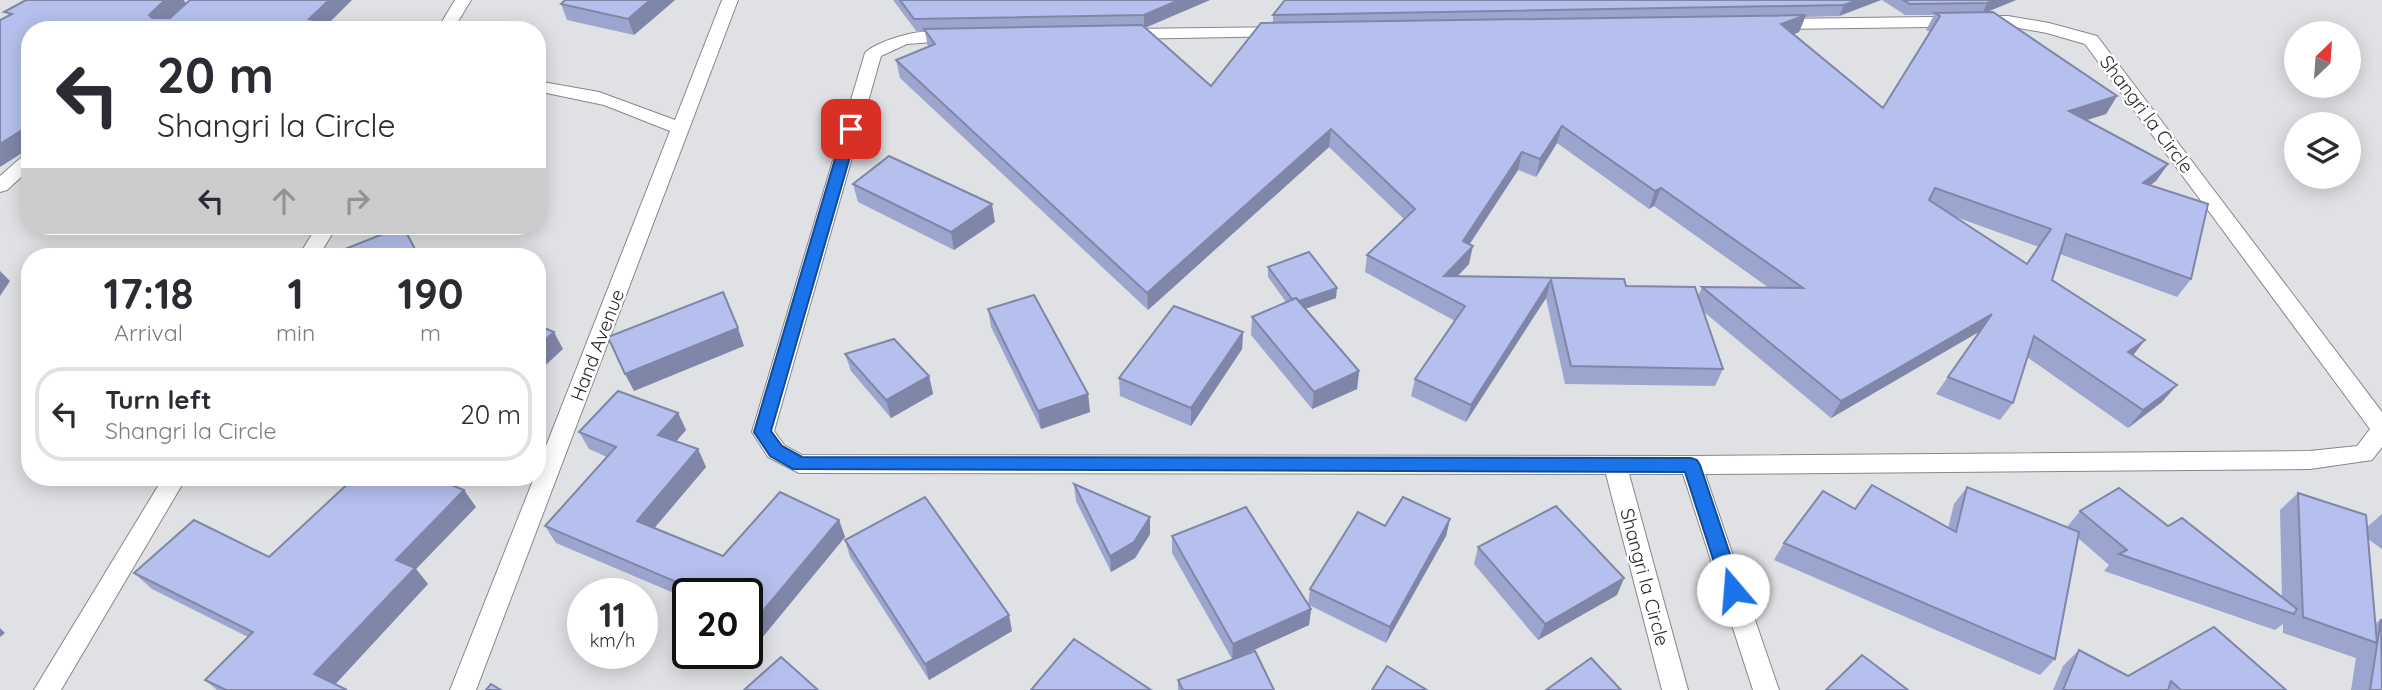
<!DOCTYPE html>
<style>
:root{--surface:#fff;--page:#f2f2f3;--text:#2b2b33;--muted:#7c7c81;--line:#e1e1e2}
body{margin:0;font-family:Quicksand,sans-serif;background:var(--page);color:var(--text);height:100vh;display:flex;flex-direction:column;font-size:26px;white-space:nowrap}
*{box-sizing:border-box;margin:0}
p{font-size:23px;color:var(--muted)}
.icon{flex:none;width:38px;height:38px;fill:none;stroke:currentColor;stroke-width:2;stroke-linecap:round;stroke-linejoin:round}
.map{position:relative;flex:1;overflow:hidden}
.panel{position:absolute;left:21px;top:248px;width:525px;height:238px;display:flex;flex-direction:column;background:var(--surface);border-radius:28px;box-shadow:0 4px 18px #0003}
.panel>*{flex:none}
.top-card{position:absolute;left:21px;top:21px;width:525px;height:214px;border-radius:28px;box-shadow:0 4px 18px #0003;background:#fff;color:var(--text);overflow:hidden}
.needle{width:46px;rotate:25deg}
.fabs{position:absolute;left:2284px;top:21px;display:grid;gap:14px}
.fabs a{display:grid;place-items:center;width:77px;height:77px;border-radius:50%;background:var(--surface);box-shadow:0 4px 18px #0003;font-size:35px}
.speed{position:absolute;left:567px;top:578px;display:flex;gap:14px;font-size:35px;font-weight:700;text-align:center}
.speed>*{display:grid;place-content:center;width:91px;height:91px;border-radius:50%;background:var(--surface);box-shadow:0 4px 18px #0003;line-height:1}
.speed small{font-size:18px;font-weight:400}
.speed .limit{border:4px solid #111;border-radius:10px;background:#fff;color:#111}
.pin{position:absolute;display:grid;place-items:center;width:60px;height:60px;color:#fff;margin:-30px;border-radius:14px;box-shadow:0 4px 10px #0006}
.me{position:absolute;width:77px;margin:-38px;rotate:342deg;stroke-linejoin:round;filter:drop-shadow(0 0 5px #0008)}
.turn{display:flex;align-items:center;gap:24px;height:147px;padding:0 21px;font-size:32px}
.turn .icon{width:91px;height:91px;stroke-width:2.5}
.turn b{display:block;font-size:49px;line-height:60px}
.lanes{display:flex;align-items:center;height:66px;padding:0 21px;background:#0003;justify-content:center;gap:35px;direction:ltr}
.lanes .off{opacity:.35}
.eta{display:flex;justify-content:space-evenly;align-items:center;height:119px;text-align:center}
.eta b{font-size:42px;font-weight:700;line-height:49px}
ul{padding:0;list-style:none}
li{display:flex;align-items:center;gap:21px;height:94px;margin:0 14px 10px;padding:0 7px;border:4px solid var(--line);border-radius:28px}
li div{flex:1}
li b{display:block;font-size:26px}
li em{font-style:normal}
.map>svg:first-child{display:block}
.lines{fill:none;stroke-linecap:round;stroke-linejoin:round}
.service-casing{stroke:#86878b;stroke-width:2}
.service{fill:#fff;fill-rule:evenodd}
.wall{fill:#9ca5cd;fill-rule:evenodd}
.shaded-wall{fill:#7f86a7}
.building{fill:#b5c0ee;stroke:#7f86a7;stroke-width:2;fill-rule:evenodd}
.route{fill:#1a73e8;stroke:#114b97;stroke-width:2}
.labels{text-anchor:middle;dominant-baseline:central;stroke-width:5;stroke-linejoin:round;paint-order:stroke}
.street-label{font-size:19px;fill:#2a2a2c;stroke:#fff}
</style>
<div class="map">
<svg width="2382" height="690" viewBox="0 0 2382 690">
<rect width="100%" height="100%" fill="#dfe1e5"/>
<g class="lines">
<defs>
<g id="service">
<path d="M455 0H471L453 30H437Z"/>
<path d="M722 0H738L476 690H450L534 478H537V469L670 131 604 105 537 91V81L599 92 675 120Z"/>
<path d="M2008 16 2049 23 2097 36 2382 412V447L2372 460 2310 469 1705 474 1779 690H1753L1683 474H1629L1688 690H1662L1606 474 799 473 768 457 752 432 865 53C878 38 947 21 961 36L959 40 907 44 881 56 774 431 784 445 802 455 1691 456 2310 451 2357 446 2370 429 2085 44 2047 33 2008 26 1776 29 1768 24 1776 19Z"/>
<path d="M1282 27 1290 32 1288 36 1125 39 1117 34 1125 29Z"/>
<path d="M30 153V169L7 190 0 192V176L24 155Z"/>
<path d="M317 226H337L318 257H298Z"/>
<path d="M163 478H186L61 690H34Z"/>
</g>
</defs>
<use href="#service" class="service-casing"/>
<use href="#service" class="service"/>
</g>
<g class="wall">
<path d="M565 0H675L634 35 567 20 561 4Z"/>
<path d="M893 0H1210L1145 28 1211 86 1273 23V15L1881 0 1839 16 1805 17 1799 32 1794 34 1883 108 1930 32 1926 30 1934 15H1905L1882 0H2016L1987 12 2117 96 2106 114 2086 120 2168 164 2156 181 2150 185 2191 279 2177 297 2060 254 2052 280 2145 340 2133 355 2162 402 2128 428 2027 357 2013 403 2000 420 1936 394 1979 332 1831 418 1704 312 1723 369 1715 386 1565 384 1546 298 1466 422 1411 396 1415 379 1455 321 1365 272 1367 255 1404 219 1329 147 1148 310 900 78 896 60 928 47 925 32H917ZM1557 143 1649 209 1654 206 1769 288 1702 287 1698 296 1626 286 1624 279 1457 276 1469 264V244L1518 170 1536 177ZM1953 216 2039 247 2027 264Z"/>
<path d="M853 184 995 222 954 250 858 202Z"/>
<path d="M1268 267 1336 298 1305 308 1359 371 1357 389 1312 409 1251 335 1252 317 1286 302 1268 277Z"/>
<path d="M988 309 1088 394 1090 412 1041 429 991 327Z"/>
<path d="M1243 332 1242 349 1191 426 1120 396 1119 378Z"/>
<path d="M845 354 929 376 933 394 891 418 851 371Z"/>
<path d="M678 413 686 430 676 441 698 449 706 467 654 528 723 556 839 520 845 537 742 662 725 653H747V593H688V599L556 543 545 526 607 457 589 449 579 432Z"/>
<path d="M455 478 449 483 476 507 416 569 428 584 335 684 347 690H217L205 680 248 637 152 589 134 573 269 557Z"/>
<path d="M1074 484 1150 517V534L1135 558 1111 572 1076 501Z"/>
<path d="M1967 487 2067 527 2080 511 2168 526 2282 597 2280 510 2298 493 2367 527 2382 514V549L2368 539 2375 624 2381 619 2382 690H2351L2356 658 2283 633V624L2275 630 2104 571 2109 565 2078 538 2055 659 2040 675 1774 560 1784 543 1855 509 1948 528 1954 504Z"/>
<path d="M1450 519 1446 536 1386 643 1309 605 1311 609 1309 625 1237 657 1274 690H1178V680L1232 659 1172 553V536L1308 605 1310 589 1385 526Z"/>
<path d="M845 540 1012 631 929 680 850 557Z"/>
<path d="M1478 547 1624 578 1617 595 1538 640 1474 564Z"/>
<path d="M688 606V634L678 617Z"/>
<path d="M2079 650 2128 676 2286 690H2053L2063 666Z"/>
</g>
<g class="shaded-wall">
<path d="M165 0H184L186 4 160 30 149 15Z"/>
<path d="M329 0H352L322 30 309 19Z"/>
<path d="M650 0H675L634 35 628 19Z"/>
<path d="M1179 0H1210L1144 28V15Z"/>
<path d="M1858 0H1881L1839 16 1844 5Z"/>
<path d="M1995 0H2016L1982 14 1987 3Z"/>
<path d="M1806 15 1799 32 1775 42 1781 24Z"/>
<path d="M2117 96 2106 114 2059 129 2069 111Z"/>
<path d="M30 125V148L0 167V144Z"/>
<path d="M1562 126 1557 143 1536 177 1540 159Z"/>
<path d="M1331 129 1329 147 1148 310 1147 293Z"/>
<path d="M1522 152 1518 170 1460 259 1463 241Z"/>
<path d="M2168 164 2156 181 2130 200 2143 183Z"/>
<path d="M30 183V192L23 184Z"/>
<path d="M1661 188 1654 206 1649 209 1655 191Z"/>
<path d="M992 204 995 222 954 250 951 232Z"/>
<path d="M403 226 413 244 420 257H419Z"/>
<path d="M1473 246 1469 264 1441 294 1444 276Z"/>
<path d="M0 271 10 281 0 296Z"/>
<path d="M1551 280 1546 298 1466 422 1471 405Z"/>
<path d="M1337 288 1336 298 1294 313 1295 303Z"/>
<path d="M1992 314 1980 331 1831 418 1841 401Z"/>
<path d="M738 328 744 346 634 391 625 374Z"/>
<path d="M554 332 563 349 537 373V347Z"/>
<path d="M1243 332 1242 349 1191 426V408Z"/>
<path d="M2145 340 2131 358 2128 352Z"/>
<path d="M1359 371 1357 389 1312 409 1314 392Z"/>
<path d="M929 376 933 394 891 418 886 400Z"/>
<path d="M2177 385 2162 402 2128 428 2143 410Z"/>
<path d="M1088 394 1090 412 1041 429 1038 411Z"/>
<path d="M678 413 686 430 667 452 658 435Z"/>
<path d="M698 449 706 467 646 538 637 521Z"/>
<path d="M430 478H455L440 491Z"/>
<path d="M464 490 476 507 416 569 428 584 330 690 314 674 396 560Z"/>
<path d="M1150 517V534L1135 558 1111 572 1110 556Z"/>
<path d="M1450 519 1446 536 1386 643 1390 627Z"/>
<path d="M839 520 845 537 742 662 738 653H747V630Z"/>
<path d="M1624 578 1617 595 1538 640 1545 624Z"/>
<path d="M1311 609 1309 625 1232 660 1233 644Z"/>
<path d="M1009 615 1012 631 929 680 925 664Z"/>
<path d="M0 628 5 633 0 637Z"/>
</g>
<g class="building">
<path d="M26 0H165L149 15 152 18H170L190 0H329L309 19 353 30H30V125L0 144V20L12 14 4 12Z"/>
<path d="M565 0H650L628 19 561 4Z"/>
<path d="M900 0H1179L1144 15 914 19Z"/>
<path d="M1285 0H1858L1844 5 1273 15Z"/>
<path d="M1903 0H1995L1987 3 1910 4Z"/>
<path d="M1993 12 2117 96 2069 111 2168 164 2143 183 2208 204 2191 279 2066 234 2052 280 2145 340 2128 352 2177 385 2143 410 2034 336 2013 403 1948 377 1992 314 1841 401 1702 287 1803 288 1661 188 1655 191 1562 126 1540 159 1522 152 1463 241 1473 246 1444 276 1624 279 1626 286 1695 287 1723 369 1571 366 1551 280 1471 405 1415 379 1465 306 1367 255 1415 209 1331 129 1147 293 896 60 935 44 924 29 1142 25 1211 86 1261 23 1806 15 1781 24 1883 108 1940 16 1935 13ZM1935 188 2051 229 2027 264 1929 200Z"/>
<path d="M889 156 992 204 951 232 853 184Z"/>
<path d="M30 171V183L23 184Z"/>
<path d="M403 226 419 257H325Z"/>
<path d="M1309 252 1337 288 1299 301 1296 298 1292 299 1268 267Z"/>
<path d="M723 292 738 328 625 374 608 337Z"/>
<path d="M1034 295 1088 394 1038 411 988 309Z"/>
<path d="M1296 298 1359 371 1314 392 1252 317Z"/>
<path d="M1174 306 1243 332 1191 408 1119 378Z"/>
<path d="M537 325 554 332 537 347Z"/>
<path d="M894 339 929 376 886 400 845 354Z"/>
<path d="M618 391 678 413 658 435 698 449 637 521 723 556 780 492 839 520 747 630V593H699L700 592 545 526 616 447 579 432Z"/>
<path d="M354 478H435L464 490 396 560 415 568 314 674 347 690H226L205 680 253 632 134 573 194 520 269 557Z"/>
<path d="M1074 484 1150 517 1134 542 1110 556Z"/>
<path d="M1872 485 1956 532 1967 487 2079 532 2055 659 1784 543 1823 491 1855 509Z"/>
<path d="M2119 488 2168 526 2182 518 2297 609 2294 614 2119 554 2127 550 2080 511Z"/>
<path d="M2298 493 2366 515 2377 643 2303 617Z"/>
<path d="M925 497 1009 615 925 664 845 540Z"/>
<path d="M1403 497 1450 519 1390 627 1310 589 1358 512 1385 526Z"/>
<path d="M1556 506 1624 578 1545 624 1478 547Z"/>
<path d="M1246 507 1311 609 1233 644 1172 536Z"/>
<path d="M688 606V622L678 617Z"/>
<path d="M2381 619 2382 690H2370Z"/>
<path d="M2214 627 2286 690H2181L2171 681 2168 690H2063L2079 650 2128 676Z"/>
<path d="M1074 639 1151 690H1031Z"/>
<path d="M1255 651 1274 690H1183L1178 680Z"/>
<path d="M1862 655 1908 690H1826Z"/>
<path d="M781 657 818 690H744Z"/>
<path d="M1591 658 1621 690H1546Z"/>
<path d="M1387 666 1427 690H1372Z"/>
<path d="M491 684 501 690H486Z"/>
</g>
<path class="route" d="M851 125 858 129 771 431 782 446 802 457 1691 458 1697 460 1700 465 1742 590 1739 596 1733 598 1726 596 1723 590 1685 472 793 469 770 456 754 432 844 129Z"/>
<g class="labels">
<g class="street-label">
<text transform="translate(2147 114) rotate(53)">Shangri la Circle</text>
<text transform="translate(597 345) rotate(-69)">Hand Avenue</text>
<text transform="translate(1645 577) rotate(75)">Shangri la Circle</text>
</g>
</g>
</svg>
<div class="fabs">
<a><svg class="needle" viewBox="-14 -14 28 28"><path d="M0-13l5 13h-10z" fill="#e53935"/><path d="M0 13l5-13h-10z" fill="#7c7c81"/></svg></a>
<a><svg class="icon" aria-label="layers" viewBox="0 0 24 24"><path d="M12 4l9 5-9 5-9-5zM3 14l9 5 9-5"/></svg></a>
</div>
<div class="speed"><div>11<small>km/h</small></div><div class="limit">20</div></div>
<div class="pin" style="left:851px;top:129px;background:#d93025"><svg class="icon" aria-label="arrive" viewBox="0 0 24 24"><path d="M6 21V4h12l-3 4 3 4H6"/></svg></div>
<svg class="me" style="left:1733px;top:590px" viewBox="-20 -20 40 40"><circle r="19" fill="#fff"/><path d="M0-13L10 11 0 6-10 11z" fill="#1a73e8"/></svg>
<div class="top-card">
<div class="turn"><svg class="icon" aria-label="left" viewBox="0 0 24 24"><path d="M17 20v-9H6M10 6l-5 5 5 5"/></svg><div><b>20 m</b>Shangri la Circle</div></div>
<div class="lanes"><svg class="icon" aria-label="left" viewBox="0 0 24 24"><path d="M17 20v-9H6M10 6l-5 5 5 5"/></svg><svg class="icon off" aria-label="ahead" viewBox="0 0 24 24"><path d="M12 20V5M6 11l6-6 6 6"/></svg><svg class="icon off" aria-label="right" viewBox="0 0 24 24"><path d="M7 20v-9h11M14 6l5 5-5 5"/></svg></div>
</div>
<section class="panel">
<div class="eta">
<div><b>17:18</b><p>Arrival</p></div>
<div><b>1</b><p>min</p></div>
<div><b>190</b><p>m</p></div>
</div>
<ul>
<li><svg class="icon" aria-label="left" viewBox="0 0 24 24"><path d="M17 20v-9H6M10 6l-5 5 5 5"/></svg><div><b>Turn left</b><p>Shangri la Circle</p></div><em>20 m</em></li>
</ul>
</section>
</div>
